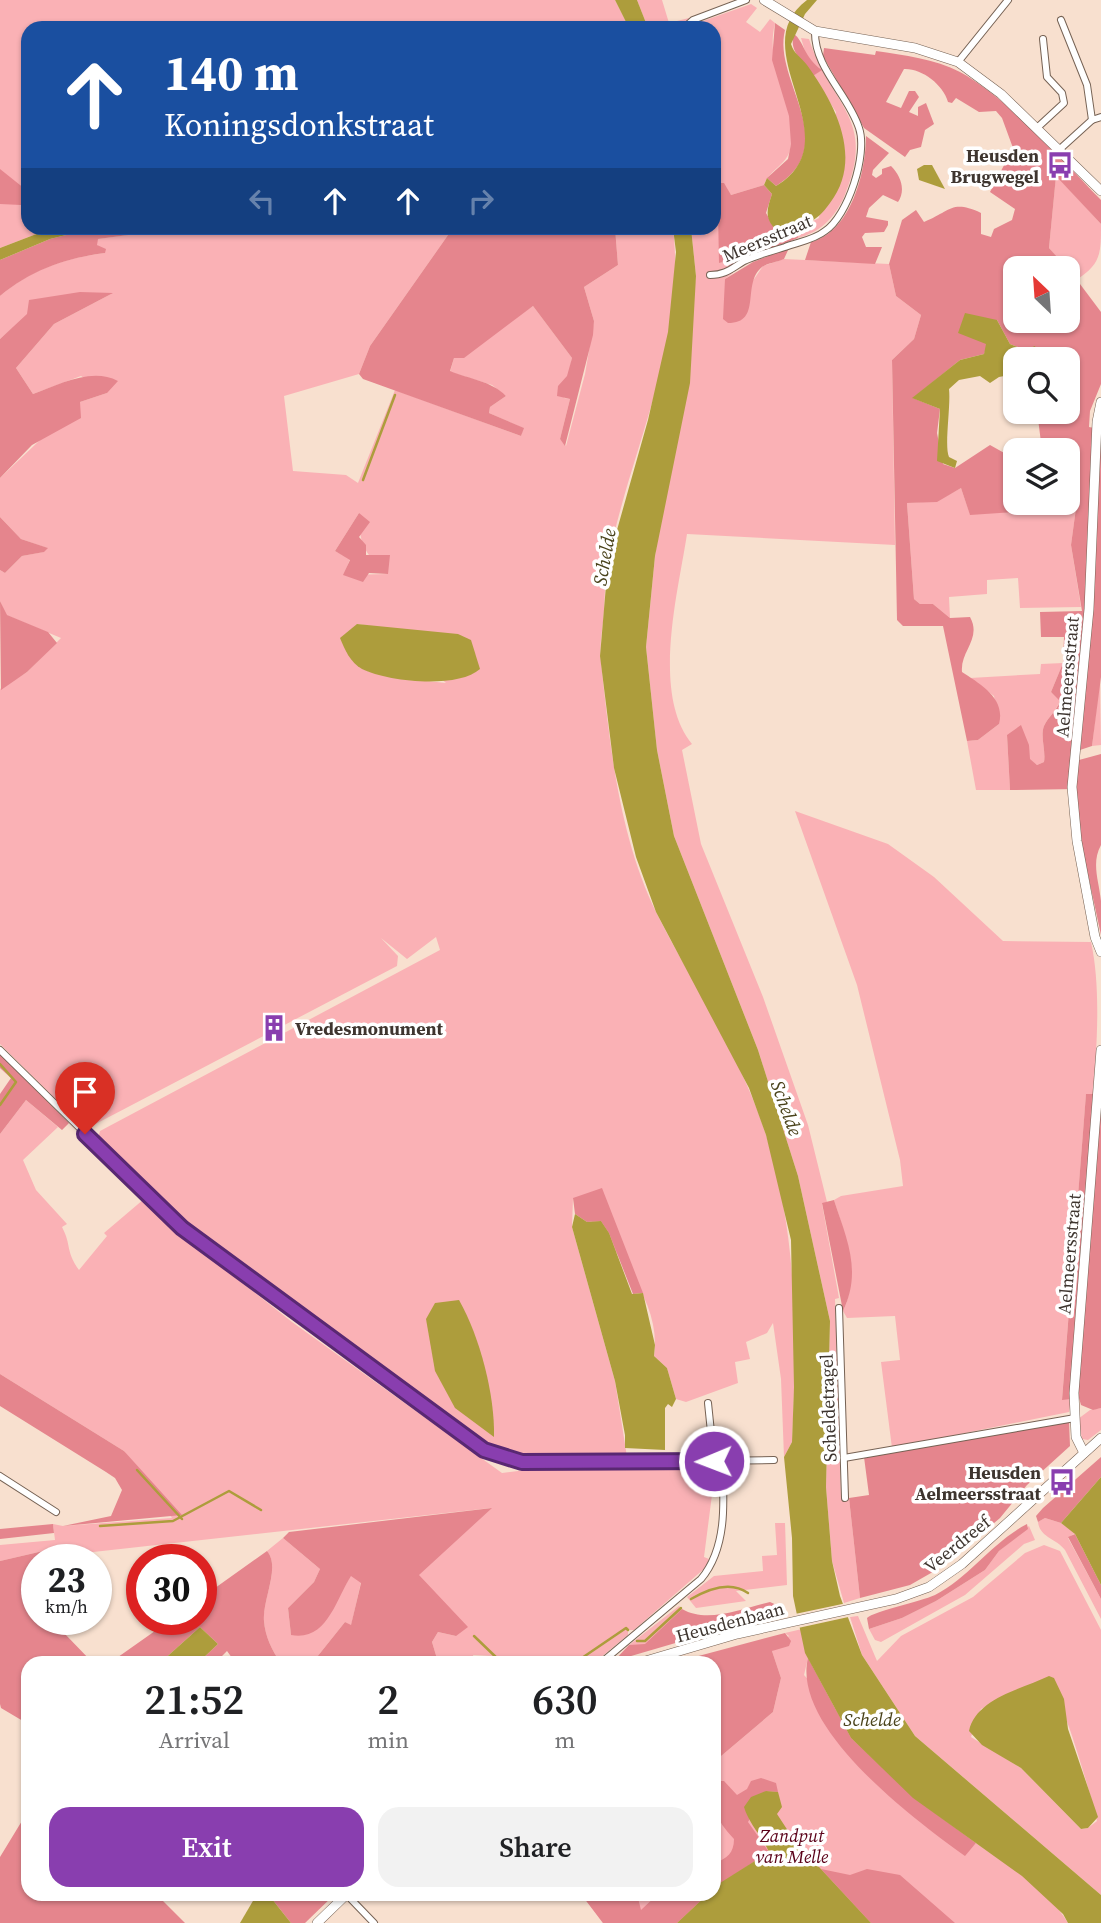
<!DOCTYPE html>
<style>
:root{--surface:#fff;--page:#f2f2f2;--text:#202124;--muted:#757577;--accent:#893eaf}
body{margin:0;font-family:"Source Serif 4",serif;background:var(--page);color:var(--text);height:100vh;display:flex;flex-direction:column;font-size:26px;white-space:nowrap}
*{box-sizing:border-box;margin:0}
p{font-size:23px;color:var(--muted)}
.icon{flex:none;width:38px;height:38px;fill:none;stroke:currentColor;stroke-width:2;stroke-linecap:round;stroke-linejoin:round}
.map{position:relative;flex:1;overflow:hidden}
.drawer{position:absolute;left:21px;top:1656px;width:700px;height:245px;display:flex;flex-direction:column;background:var(--surface);border-radius:21px;box-shadow:0 2px 5px #0004}
.drawer>*{flex:none}
.hud{position:absolute;left:21px;top:21px;width:700px;height:214px;border-radius:21px;box-shadow:0 2px 5px #0004;background:#1a4fa0;color:#fff;overflow:hidden}
.needle{width:46px;rotate:335deg}
.controls{position:absolute;left:1003px;top:256px;display:grid;gap:14px}
.controls a{display:grid;place-items:center;width:77px;height:77px;border-radius:14px;background:var(--surface);box-shadow:0 2px 5px #0004;font-size:35px}
.speed{position:absolute;left:21px;top:1544px;display:flex;gap:14px;font-size:35px;font-weight:700;text-align:center}
.speed>*{display:grid;place-content:center;width:91px;height:91px;border-radius:50%;background:var(--surface);box-shadow:0 2px 5px #0004;line-height:1}
.speed small{font-size:18px;font-weight:400}
.speed .limit{border:10px solid #d22;background:#fff;color:#111}
.pin{position:absolute;display:grid;place-items:center;width:60px;height:60px;color:#fff;margin:-72px -30px;border-radius:50% 50% 50% 0;rotate:-45deg;box-shadow:0 0 7px #0007}
.pin .icon{rotate:45deg}
.me{position:absolute;width:77px;margin:-38px;rotate:269deg;stroke-linejoin:round;filter:drop-shadow(0 0 5px #0008)}
.turn{display:flex;align-items:center;gap:24px;height:147px;padding:0 28px;font-size:32px}
.turn .icon{width:91px;height:91px;stroke-width:2.5}
.turn b{display:block;font-size:49px;line-height:60px}
.lanes{display:flex;align-items:center;height:66px;padding:0 28px;background:#0003;justify-content:center;gap:35px;direction:ltr}
.lanes .off{opacity:.35}
.eta{display:flex;justify-content:space-evenly;align-items:center;height:119px;text-align:center}
.eta b{font-size:42px;font-weight:600;line-height:49px}
.primary-button{display:flex;gap:14px;margin-top:auto;padding:14px 28px}
.primary-button a{flex:1;height:80px;border-radius:21px;background:var(--accent);color:#fff;font-size:28px;font-weight:600;line-height:80px;text-align:center}
.primary-button a+a{background:var(--page);color:var(--text)}
.map>svg:first-child{display:block}
.green{fill:#fab1b5;fill-rule:evenodd}
.forest{fill:#e5858d;fill-rule:evenodd}
.water{fill:#ad9d3c}
.pier{fill:#f8e0cf}
.lines{fill:none;stroke-linecap:round;stroke-linejoin:round}
.stream{stroke:#ad9d3c;stroke-width:2.5}
.street-casing{stroke:#766254;stroke-width:8}
.secondary-casing{stroke:#766254;stroke-width:10}
.street{stroke:#fff;stroke-width:6}
.secondary{stroke:#fff;stroke-width:9}
.route-casing{stroke:#592872;stroke-width:18}
.route{stroke:#893eaf;stroke-width:12}
.labels{text-anchor:middle;dominant-baseline:central;stroke-width:7;stroke-linejoin:round;paint-order:stroke}
.poi-label{font-size:18px;font-weight:bold;fill:#3e352f;stroke:#fff;text-anchor:end}
.street-label{font-size:18px;fill:#3e352f;stroke:#fff}
.park-label{font-size:18px;font-style:italic;fill:#5a0018;stroke:#fff}
.water-label{font-size:19px;font-style:italic;fill:#4a431b;stroke:#fff}
</style>
<div class="map">
<svg width="1101" height="1923" viewBox="0 0 1101 1923">
<rect width="100%" height="100%" fill="#f8e0cf"/>
<g class="green">
<path d="M0 0H615L629 28H28V228H52L0 248Z"/>
<path d="M637 0H662L669 23 693 17 703 21 751 4 757 8 746 22 760 32 770 19 775 23C764 69 796 101 791 145 789 165 770 168 764 185L731 195 716 179 714 28H648Z"/>
<path d="M801 38 809 39C831 107 878 118 844 197 834 219 820 232 798 238L796 230 819 218 836 112 813 76 821 70 807 58Z"/>
<path d="M1056 175 1101 224C1101 254 1101 264 1076 280L1049 248Z"/>
<path d="M714 207 719 218V263L724 262 733 273 725 279 750 285 763 266 784 259 889 264 896 296 921 315 914 339 892 360 895 545 687 534C678 593 651 694 692 744L682 750 701 844 763 997 808 1125 827 1202 822 1204 839 1298 835 1299 841 1498H849L860 1598 844 1603 832 1561 826 1487 830 1321 798 1176 758 1050 674 836 657 750 646 647 655 556 696 276 691 228H714Z"/>
<path d="M181 228H453L370 346 359 374 284 396 293 471 346 475 358 483 395 390 521 436 523 428 489 413 490 407 506 396 492 385 450 372 454 358 533 306 572 358 564 398 570 399 560 439 566 446 585 374 594 321 584 287 618 265 615 228H673C687 342 630 451 608 561 605 577 605 595 604 611 603 628 599 645 601 662 610 746 619 837 657 914 694 987 741 1056 766 1135 798 1237 797 1336 792 1442L784 1457 781 1379 773 1323 767 1333 746 1342 750 1359 735 1362 738 1383 686 1402 676 1399 667 1368 654 1356C663 1296 606 1242 573 1198L572 1227 615 1381 627 1457 523 1456 478 1439 198 1233 98 1138 100 1131 440 950 436 937 407 959 381 938 398 956 397 966 86 1129 0 1044V689L27 672 61 638 6 615 0 601V570L5 573 22 556 43 552 47 548 21 539 0 517V478L80 402 107 393 81 376 33 394 16 368 54 324 111 294C67 289 32 310 0 339V296C30 270 65 258 105 253L97 245V239ZM359 513C359 545 364 553 388 574L344 575 350 559 335 551ZM357 624 384 628 446 683 408 679 363 669Z"/>
<path d="M961 488 970 514 1076 508 1071 545 1081 607 1020 608 1018 578 987 580V594L949 597 950 618 933 604H920L914 599 907 503 937 501Z"/>
<path d="M1063 663 1051 692 1060 700C1056 712 1048 717 1044 726 1040 736 1046 751 1044 762L1037 765 1029 759V745L1007 735 1010 790H976L967 741 978 740 999 724 994 696 970 678 1040 674 1041 664Z"/>
<path d="M1100 677 1101 745 1092 746Z"/>
<path d="M795 811 888 844 934 877 1003 941 1091 942C1101 987 1097 1046 1093 1094L1086 1095 1062 1399H1071L1069 1412 892 1448 881 1362 900 1360 895 1316 847 1318 843 1311C860 1276 845 1234 834 1200L841 1196 903 1186 900 1160 857 985Z"/>
<path d="M26 1100 58 1127 23 1160 36 1190 67 1224 62 1227C72 1246 65 1250 79 1270L107 1236 104 1233 144 1199 167 1223 292 1322 502 1473 526 1470 710 1467 713 1487 704 1557 709 1559 705 1568 634 1630H628V1635L595 1662H501L493 1656 473 1655 475 1662H438L432 1642 438 1632 456 1636 418 1575 491 1508 57 1556 56 1548 0 1561V1545L55 1540 53 1524 63 1526 172 1518 124 1451 0 1374V1134Z"/>
<path d="M1101 1408V1430L1088 1440 1082 1439 1078 1419 1090 1410Z"/>
<path d="M1045 1518 1061 1523 1075 1533 1068 1538 1101 1599V1619L1065 1550C1056 1538 1040 1538 1038 1522Z"/>
<path d="M775 1523H785L787 1585 736 1591 746 1601 696 1608 687 1597 714 1576 763 1571 762 1556 777 1555Z"/>
<path d="M1029 1526 1035 1540 1024 1544 965 1595 881 1642 875 1640 869 1629 902 1618 936 1601 985 1570 999 1551Z"/>
<path d="M283 1538 320 1569 314 1582 288 1608 291 1635 341 1593 351 1575 361 1582 351 1626 345 1622 313 1662H280C272 1650 265 1636 264 1621 262 1600 281 1567 267 1551Z"/>
<path d="M1044 1545 1060 1551 1101 1630V1895L915 1736 862 1655 850 1617 858 1616 877 1661 901 1636 973 1597 1025 1553ZM1029 1686C1040 1695 1053 1703 1063 1713 1068 1718 1095 1809 1097 1821L1088 1828 1081 1829 1021 1768 971 1737 981 1709Z"/>
<path d="M679 1606 682 1609 645 1645H629Z"/>
<path d="M802 1629 808 1658 804 1675 965 1855 976 1843C1007 1865 1048 1889 1068 1923H603L581 1894H714V1762L773 1712 781 1678 772 1651 789 1636 785 1633Z"/>
</g>
<g class="forest">
<path d="M775 23 785 30C772 81 844 144 776 186L767 178 788 159 791 144 789 116 772 60Z"/>
<path d="M794 34C804 41 804 58 822 70L813 76C804 61 788 52 794 34Z"/>
<path d="M824 48 875 55 876 51C904 55 935 59 960 72 1008 98 1062 160 1101 200V224L1056 176 1049 248 1067 268H1015V320H1068V268L1101 312V384L1090 411 1089 427 1100 429 1101 422V677L1092 746 1080 750 1079 760 1101 754V845C1091 863 1099 881 1101 901 1101 912 1101 924 1101 935L1079 833 1076 789 1010 790 1007 735 1021 725 1029 745 1030 759 1037 765 1044 762C1046 751 1040 736 1044 726 1048 717 1056 712 1060 701L1051 692 1063 663 1064 637H1041L1040 612 1082 611 1071 545 1076 508 970 515 961 488 937 502 907 503 914 599 920 604H933L950 618 970 617C982 639 960 651 962 672 980 684 1006 698 999 724L978 740 967 741 943 626H903L897 620 892 360 914 339 921 315 896 296 889 264 902 220 916 210 924 222C950 212 951 199 981 213V234L991 237 994 229 1012 220 1015 209 990 192 1013 148 1002 118 996 111 979 112 956 98 952 103 948 102C943 84 921 68 904 69L886 102 901 108 909 91H915L919 97 909 112 918 116V107L926 103 934 124 925 130 921 147 910 150 905 157 864 128 823 56ZM997 320 1010 344 1038 355 1035 359H1068V411H1037L1042 450H1068V502H1015V459L990 445 955 468 943 464 937 433 940 409 913 398 960 360 984 354Z"/>
<path d="M866 136 889 153 873 170 872 175 876 178 882 174V169L891 166C901 176 906 190 898 202L883 195 869 208 866 217 888 221V225L884 232 865 233 862 237 866 247H882L875 264 805 260 811 242C851 232 866 172 866 136Z"/>
<path d="M0 169 25 189 21 205 0 204Z"/>
<path d="M714 170 719 183H724L731 195 764 185 772 194 766 213 776 230H796L798 238 729 266 724 262 719 263 718 211 714 207Z"/>
<path d="M94 228H181L98 239 97 245 106 249 105 253C66 258 31 270 0 296V260L50 239Z"/>
<path d="M453 228H615L618 265 584 287 594 321 593 335 565 446 560 439 570 399 557 396 558 386 567 376 572 358 533 306 464 358H454L450 371C469 379 492 381 506 396L490 407 489 413 524 428 521 436 363 379 359 374 370 346Z"/>
<path d="M789 248 784 259C778 262 767 263 762 267 741 284 763 323 728 323L723 319 725 279 753 262Z"/>
<path d="M80 292 113 293 54 324 16 368 33 394C59 385 91 367 118 381L107 393 80 402 81 418 32 445 0 478V339L27 314 29 300Z"/>
<path d="M359 513 370 522 359 537 366 545V555H390L388 574 369 573 363 582 343 575 350 560 335 551Z"/>
<path d="M0 517 21 539 48 548 44 552 22 556 5 573 0 570Z"/>
<path d="M0 601 7 615 48 632 57 643 27 672 1 690Z"/>
<path d="M0 1054 69 1123 62 1130 26 1100 0 1134V1094L11 1078 0 1068Z"/>
<path d="M1086 1094H1101V1408L1093 1410 1081 1405 1079 1398 1062 1400Z"/>
<path d="M602 1188 643 1293 633 1294 609 1233 601 1221 587 1222 575 1214 573 1198Z"/>
<path d="M834 1200C847 1240 862 1271 843 1311L822 1203Z"/>
<path d="M0 1374 124 1451 182 1515 63 1526 111 1516 122 1490 115 1478 106 1472 0 1406Z"/>
<path d="M1069 1421 1070 1446 1027 1485 1000 1518 945 1565 910 1585 860 1598 849 1498 869 1495 864 1457Z"/>
<path d="M1101 1457V1477L1061 1523 1045 1518 1038 1522 1036 1516 1043 1508Z"/>
<path d="M492 1508 419 1575 468 1627 456 1636 438 1632 432 1642 438 1662H313L345 1622 351 1625 361 1583 351 1576C336 1599 327 1642 291 1635L288 1608 314 1582 320 1569 283 1538 289 1532Z"/>
<path d="M53 1524 54 1533 0 1539V1529Z"/>
<path d="M1027 1524 1028 1529 999 1551 985 1570 936 1601 902 1618 869 1629 867 1618C874 1611 920 1602 935 1595 970 1577 992 1542 1027 1524Z"/>
<path d="M1075 1534 1101 1585V1599L1068 1537Z"/>
<path d="M56 1548V1559H37V1619H57L64 1633 92 1662H28V1724L1 1708 0 1704V1561Z"/>
<path d="M267 1551C281 1567 262 1600 264 1621 265 1636 272 1650 280 1662H235L227 1651 216 1662H199L218 1644 200 1627 161 1662H111L172 1619H201V1598Z"/>
<path d="M770 1602 781 1607 783 1616 737 1625 614 1661 629 1645 645 1644 682 1609C708 1624 743 1608 770 1602Z"/>
<path d="M785 1633 791 1641 789 1646 772 1651 781 1678 773 1712 714 1762V1662H676Z"/>
<path d="M808 1658 851 1738 913 1797 976 1843 965 1856C915 1820 791 1728 808 1658Z"/>
<path d="M761 1778 776 1783 778 1792 766 1791 748 1822 769 1852 714 1888V1863C727 1859 734 1853 734 1839 714 1817 714 1811 714 1781H724L737 1795 747 1789 751 1781Z"/>
<path d="M28 1811V1894H156L185 1923H0V1857Z"/>
<path d="M821 1869 850 1875 867 1869 900 1875 955 1923H871Z"/>
<path d="M268 1894H335L305 1923H291Z"/>
<path d="M581 1894H637L641 1910 658 1894H708L677 1923H603Z"/>
</g>
<g class="water">
<path d="M615 0H637L648 28H629Z"/>
<path d="M807 0H817L805 14 791 44C794 54 801 57 807 65 835 104 864 158 830 203 816 223 800 230 776 230 764 218 767 209 772 194L764 185 767 178 776 186C855 138 740 50 807 0Z"/>
<path d="M924 165H932L945 189 919 180 917 169Z"/>
<path d="M52 228H94L50 239 0 260V248Z"/>
<path d="M673 228H691L696 276 690 383 655 556 646 647 657 750 674 836 758 1050 798 1176 830 1321 826 1487 832 1561 840 1596 862 1655 915 1736 1101 1895V1923H1068L1063 1914 1022 1876 913 1798 851 1738 805 1653 793 1596 792 1538 784 1457 792 1442 794 1387 791 1240 766 1135 749 1088 656 912 636 857 614 768 600 656 608 562 648 420 668 332 676 252Z"/>
<path d="M965 313 997 320 1010 344 1025 350 1035 346 1038 356 1035 359H1015V374L999 377 990 383 980 376 959 380 949 389C951 406 944 446 949 457L957 461 955 468 937 461 940 409 912 398 960 360 984 354 986 344 958 333Z"/>
<path d="M357 624 458 634 471 640 480 669C458 689 388 682 362 669 350 662 345 650 340 638Z"/>
<path d="M575 1214 587 1222 601 1221 609 1233 632 1294 643 1293 655 1345 654 1356 667 1368 676 1399 672 1407 668 1404 665 1408V1450L625 1448V1435L615 1381 572 1227Z"/>
<path d="M459 1300C480 1337 495 1395 494 1437L455 1408 435 1371 426 1319 435 1303Z"/>
<path d="M1101 1477V1585L1075 1534 1061 1523Z"/>
<path d="M200 1627 218 1644 199 1662H161Z"/>
<path d="M1049 1676 1054 1678 1064 1699 1068 1729 1098 1817 1088 1828 1081 1829 1021 1768 982 1745 969 1731C976 1698 1022 1689 1049 1676Z"/>
<path d="M766 1791 778 1792 782 1807 777 1814 794 1840 871 1923H677L708 1894H714V1888L720 1883 769 1852C762 1836 749 1824 744 1807L751 1797Z"/>
<path d="M257 1894H268L291 1923H240Z"/>
</g>
<path class="pier" d="M847 1603 853 1616 798 1628 795 1614Z"/>
<g class="lines">
<g class="stream">
<path d="M363 480 395 395"/>
<path d="M0 1064 16 1082 0 1105"/>
<path d="M137 1470 182 1519"/>
<path d="M100 1526 173 1521 229 1491 261 1510"/>
<path d="M691 1599C708 1589 730 1580 748 1593"/>
<path d="M474 1636 501 1662"/>
<path d="M637 1641H645L681 1608"/>
<path d="M576 1662 626 1628 628 1630"/>
</g>
<defs>
<g id="street">
<path d="M1061 20 1087 85 1092 120 1101 117"/>
<path d="M684 28 693 20 746 0"/>
<path d="M958 62 1008 0"/>
<path d="M1038 127 1064 103 1062 93 1047 77 1043 39"/>
<path d="M1060 149 1092 120"/>
<path d="M710 275C726 275 732 268 744 261 757 255 772 251 785 247 798 242 814 240 825 231 848 216 868 154 859 128 848 94 814 68 815 31"/>
<path d="M0 1050 182 1228 484 1450 516 1461 548 1463 774 1460"/>
<path d="M839 1308 845 1498"/>
<path d="M708 1403 714 1461"/>
<path d="M844 1458 1075 1418"/>
<path d="M0 1476 56 1512"/>
<path d="M602 1662 701 1579C728 1547 724 1499 722 1461"/>
<path d="M346 1894 374 1923"/>
</g>
<g id="secondary">
<path d="M764 0 815 31 915 48 958 62 1001 94 1101 191"/>
<path d="M1101 402 1097 422 1089 609 1072 787 1077 841 1095 937 1101 952"/>
<path d="M1084 1453 1076 1437 1074 1393 1101 1050"/>
<path d="M642 1662 737 1634 896 1599 929 1587 962 1564 1101 1438"/>
<path d="M317 1923 347 1894"/>
</g>
</defs>
<use href="#street" class="street-casing"/>
<use href="#secondary" class="secondary-casing"/>
<use href="#street" class="street"/>
<use href="#secondary" class="secondary"/>
</g>
<g class="lines">
<defs>
<path id="route" d="M85 1134 182 1228 484 1450 522 1462 714 1461"/>
</defs>
<use href="#route" class="route-casing"/>
<use href="#route" class="route"/>
</g>
<defs>
<symbol id="bus-bare" viewBox="-9 -9 18 18"><path d="M-5-6H5V4H4V6H2V4H-2V6H-4V4H-5ZM-3.5-4V0h7V-4ZM-3.5 1.2v1.5H-2V1.2ZM2 1.2v1.5H3.5V1.2Z" fill="#893eaf" stroke="#fff" stroke-width="2.5" paint-order="stroke"/></symbol>
<symbol id="building-bare" viewBox="-9 -9 18 18"><path d="M-4-6H4V6H1V3H-1V6H-4ZM-2.5-4.3h1.7v1.8h-1.7ZM.8-4.3h1.7v1.8H.8ZM-2.5-1h1.7V.8h-1.7ZM.8-1h1.7V.8H.8Z" fill="#893eaf" stroke="#fff" stroke-width="2.5" paint-order="stroke"/></symbol>
</defs>
<g fill-rule="evenodd">
<use href="#bus-bare" x="1041" y="146" width="38" height="38"/>
<use href="#building-bare" x="255" y="1009" width="38" height="38"/>
<use href="#bus-bare" x="1043" y="1463" width="38" height="38"/>
</g>
<g class="labels">
<g class="poi-label">
<text x="1039" y="155">Heusden<tspan x="1039" dy="21">Brugwegel</tspan></text>
<text x="295" y="1028" text-anchor="start">Vredesmonument</text>
<text x="1041" y="1472">Heusden<tspan x="1041" dy="21">Aelmeersstraat</tspan></text>
</g>
<g class="street-label">
<text transform="translate(767 238) rotate(-23)">Meersstraat</text>
<text transform="translate(1067 677) rotate(-85)">Aelmeersstraat</text>
<text transform="translate(1069 1254) rotate(-85)">Aelmeersstraat</text>
<text transform="translate(828 1408) rotate(-92)">Scheldetragel</text>
<text transform="translate(957 1544) rotate(-39)">Veerdreef</text>
<text transform="translate(730 1622) rotate(-15)">Heusdenbaan</text>
</g>
<g class="park-label">
<text x="792" y="1835">Zandput<tspan x="792" dy="21">van Melle</tspan></text>
</g>
<g class="water-label">
<text transform="translate(604 557) rotate(-80)">Schelde</text>
<text transform="translate(787 1108) rotate(70)">Schelde</text>
<text x="872" y="1719">Schelde</text>
</g>
</g>
</svg>
<div class="controls">
<a><svg class="needle" viewBox="-14 -14 28 28"><path d="M0-13l5 13h-10z" fill="#e53935"/><path d="M0 13l5-13h-10z" fill="#757577"/></svg></a>
<a><svg class="icon" aria-label="search" viewBox="0 0 24 24"><circle cx="10" cy="10" r="6"/><path d="M15 15l6 6"/></svg></a>
<a><svg class="icon" aria-label="layers" viewBox="0 0 24 24"><path d="M12 4l9 5-9 5-9-5zM3 14l9 5 9-5"/></svg></a>
</div>
<div class="speed"><div>23<small>km/h</small></div><div class="limit">30</div></div>
<div class="pin" style="left:85px;top:1134px;background:#d93025"><svg class="icon" aria-label="arrive" viewBox="0 0 24 24"><path d="M6 21V4h12l-3 4 3 4H6"/></svg></div>
<svg class="me" style="left:714px;top:1461px" viewBox="-20 -20 40 40"><circle r="17" fill="#893eaf" stroke="#fff" stroke-width="3"/><path d="M0-11L8 9 0 5-8 9z" fill="#fff"/></svg>
<div class="hud">
<div class="turn"><svg class="icon" aria-label="ahead" viewBox="0 0 24 24"><path d="M12 20V5M6 11l6-6 6 6"/></svg><div><b>140 m</b>Koningsdonkstraat</div></div>
<div class="lanes"><svg class="icon off" aria-label="left" viewBox="0 0 24 24"><path d="M17 20v-9H6M10 6l-5 5 5 5"/></svg><svg class="icon" aria-label="ahead" viewBox="0 0 24 24"><path d="M12 20V5M6 11l6-6 6 6"/></svg><svg class="icon" aria-label="ahead" viewBox="0 0 24 24"><path d="M12 20V5M6 11l6-6 6 6"/></svg><svg class="icon off" aria-label="right" viewBox="0 0 24 24"><path d="M7 20v-9h11M14 6l5 5-5 5"/></svg></div>
</div>
<section class="drawer">
<div class="eta">
<div><b>21:52</b><p>Arrival</p></div>
<div><b>2</b><p>min</p></div>
<div><b>630</b><p>m</p></div>
</div>
<div class="primary-button"><a>Exit</a><a>Share</a></div>
</section>
</div>
